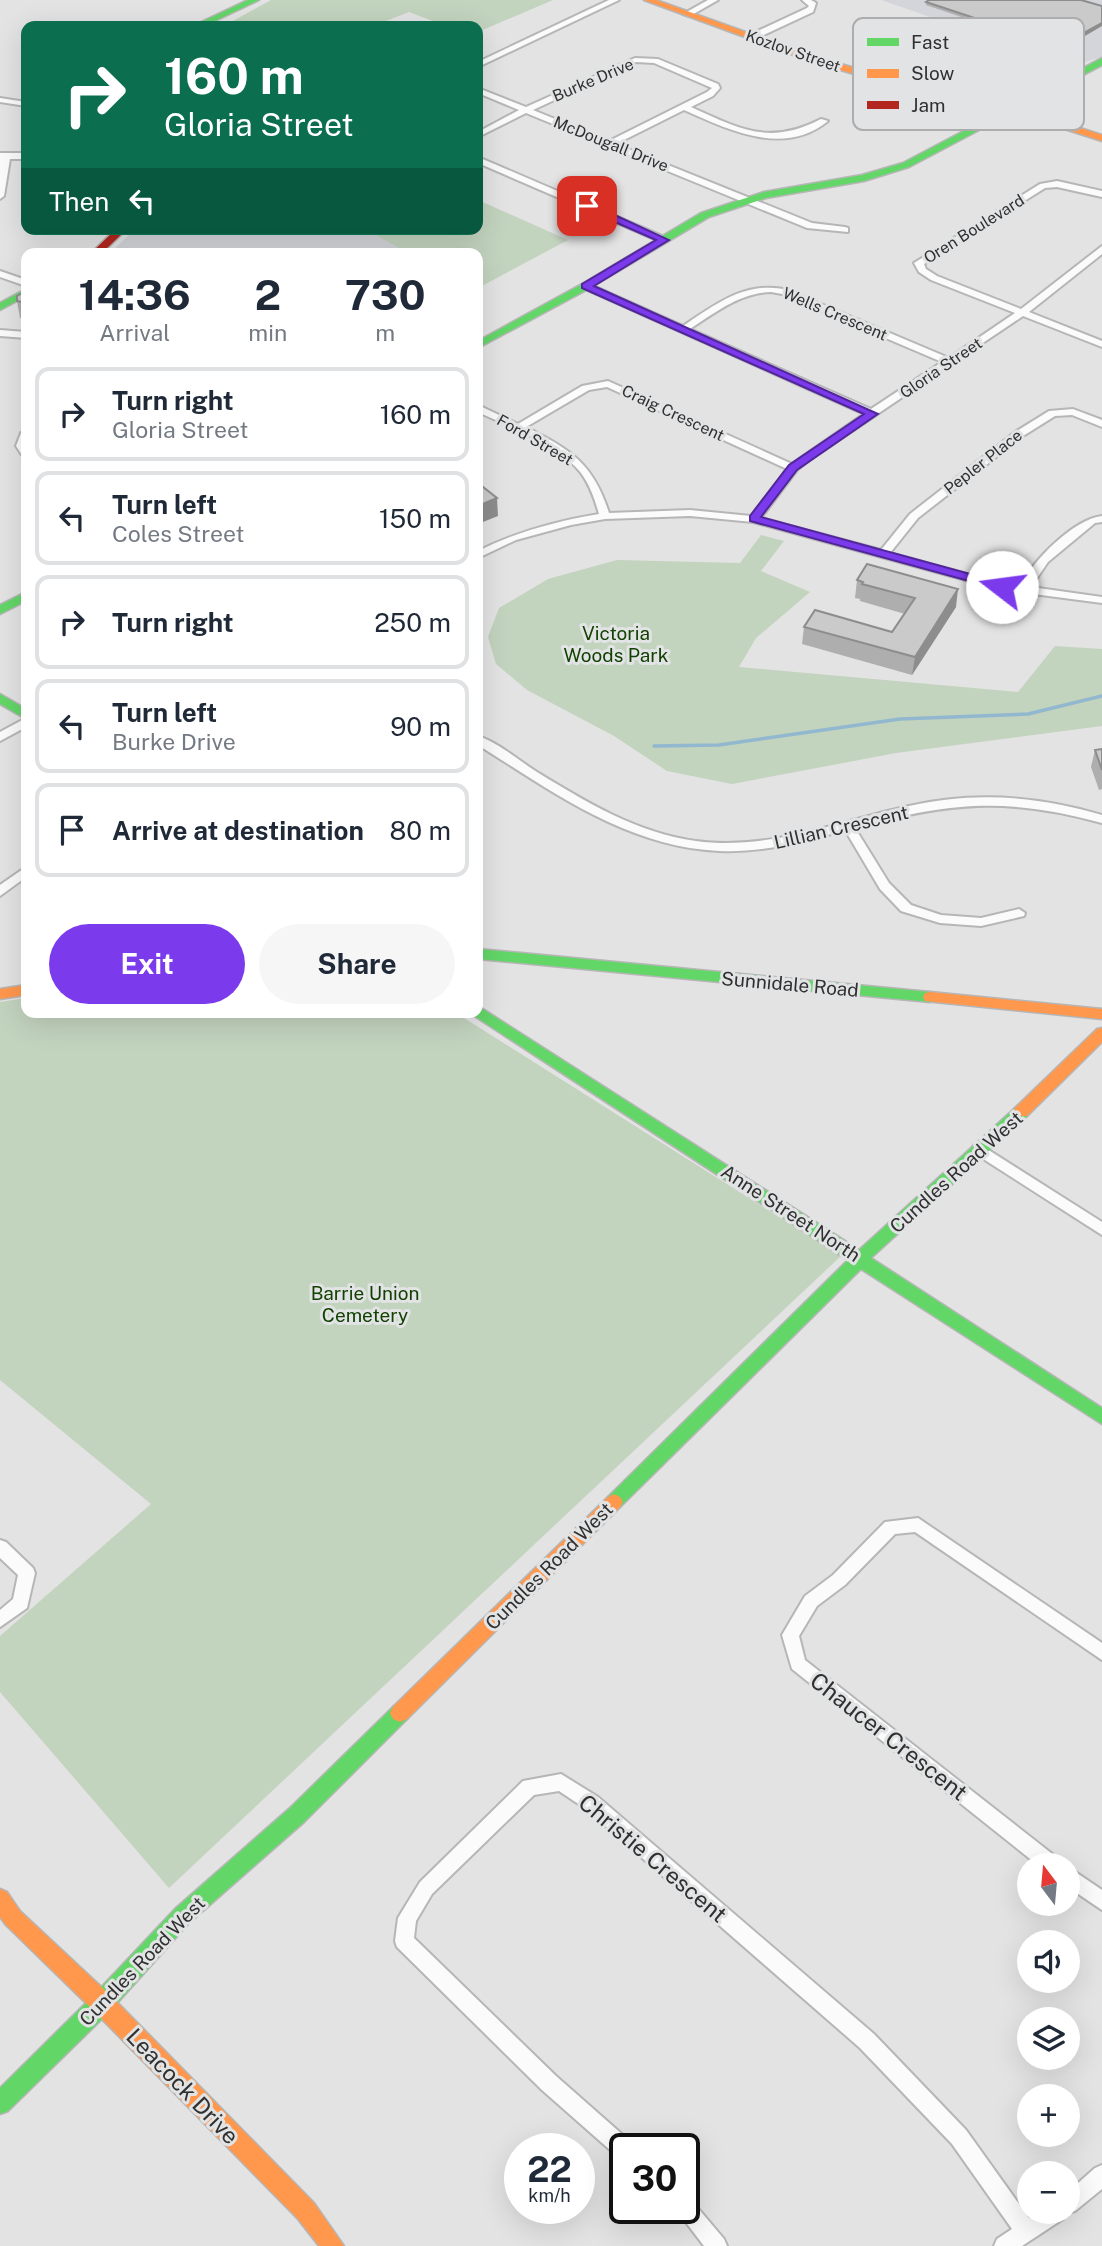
<!DOCTYPE html>
<meta charset="utf-8">
<style>
:root{--surface:#fff;--page:#f6f6f7;--text:#1f2937;--muted:#747a83;--line:#e0e1e3;--accent:#7c3aed}
body{margin:0;font-family:"Public Sans",sans-serif;background:var(--page);color:var(--text);height:100vh;display:flex;flex-direction:column;font-size:26px;white-space:nowrap}
*{box-sizing:border-box;margin:0}
p{font-size:23px;color:var(--muted)}
.icon{flex:none;width:38px;height:38px;fill:none;stroke:currentColor;stroke-width:2;stroke-linecap:round;stroke-linejoin:round}
.map{position:relative;flex:1;overflow:hidden}
.panel{position:absolute;left:21px;top:248px;width:462px;height:770px;display:flex;flex-direction:column;background:var(--surface);border-radius:14px;box-shadow:0 7px 28px #0002}
.panel>*{flex:none}
.banner{position:absolute;left:21px;top:21px;width:462px;height:214px;border-radius:14px;box-shadow:0 7px 28px #0002;background:#0b6e4f;color:#fff;overflow:hidden}
.needle{width:46px;rotate:344deg}
.buttons{position:absolute;left:1017px;top:1853px;display:grid;gap:14px}
.buttons a{display:grid;place-items:center;width:63px;height:63px;border-radius:50%;background:var(--surface);box-shadow:0 7px 28px #0002;font-size:35px}
.speed{position:absolute;left:504px;top:2133px;display:flex;gap:14px;font-size:35px;font-weight:700;text-align:center}
.speed>*{display:grid;place-content:center;width:91px;height:91px;border-radius:50%;background:var(--surface);box-shadow:0 7px 28px #0002;line-height:1}
.speed small{font-size:18px;font-weight:400}
.speed .limit{border:4px solid #111;border-radius:10px;background:#fff;color:#111}
.pin{position:absolute;display:grid;place-items:center;width:60px;height:60px;color:#fff;margin:-30px;border-radius:14px;box-shadow:0 4px 10px #0006}
.me{position:absolute;width:77px;margin:-38px;rotate:285deg;stroke-linejoin:round;filter:drop-shadow(0 0 5px #0008)}
.turn{display:flex;align-items:center;gap:24px;height:147px;padding:0 28px;font-size:32px}
.turn .icon{width:91px;height:91px;stroke-width:2.5}
.turn b{display:block;font-size:49px;line-height:60px}
.then{display:flex;align-items:center;height:66px;padding:0 28px;background:#0003;gap:14px;font-size:26px}
.eta{display:flex;justify-content:space-evenly;align-items:center;height:119px;text-align:center}
.eta b{font-size:42px;font-weight:700;line-height:49px}
.button{display:flex;gap:14px;margin-top:auto;padding:14px 28px}
.button a{flex:1;height:80px;border-radius:42px;background:var(--accent);color:#fff;font-size:28px;font-weight:700;line-height:80px;text-align:center}
.button a+a{background:var(--page);color:var(--text)}
ul{padding:0;list-style:none}
li{display:flex;align-items:center;gap:21px;height:94px;margin:0 14px 10px;padding:0 14px;border:4px solid var(--line);border-radius:14px}
li div{flex:1}
li b{display:block;font-size:26px}
li em{font-style:normal}
.map>svg:first-child{display:block}
.built{fill:#d4d5da}
.green{fill:#c2d3be}
.lines{fill:none;stroke-linecap:round;stroke-linejoin:round}
.stream{stroke:#92b8cf;stroke-width:3.5}
.street-casing{stroke:#b6b6b6;stroke-width:4}
.fast-casing{stroke:#b6b6b6;stroke-width:3}
.slow-casing{stroke:#b6b6b6;stroke-width:3}
.jam-casing{stroke:#b6b6b6;stroke-width:3}
.street{fill:#fbfbfb;fill-rule:evenodd}
.fast{fill:#63d668;fill-rule:evenodd}
.slow{fill:#ff974d;fill-rule:evenodd}
.jam{fill:#b3261e;fill-rule:evenodd}
.wall{fill:#afaeaf}
.shaded-wall{fill:#8e8d8e}
.building{fill:#cbcacb;stroke:#8e8d8e;stroke-width:2}
.route{fill:#7c3aed;stroke:#51269a;stroke-width:2}
.labels{text-anchor:middle;dominant-baseline:central;stroke-width:6;stroke-linejoin:round;paint-order:stroke}
.far-street-label{font-size:16px;fill:#303030;stroke:#e2e3e4}
.park-label{font-size:19px;fill:#124101;stroke:#e2e3e4}
.street-label{font-size:19px;fill:#303030;stroke:#e2e3e4}
.near-street-label{font-size:23px;fill:#303030;stroke:#e2e3e4}
.key{fill:#e2e3e4;stroke:#adadae;stroke-width:2}
.key-label{font-size:19px;fill:#303030}
</style>
<div class="map">
<svg width="1102" height="2246" viewBox="0 0 1102 2246">
<rect width="100%" height="100%" fill="#e3e3e3"/>
<g class="built">
<path d="M881 0H1102V57L1072 66Z"/>
<path d="M135 229H365L411 253 109 254Z"/>
</g>
<g class="green">
<path d="M271 0H553L478 32V26H446L409 12 373 26H241L231 22Z"/>
<path d="M478 200 568 240 478 288V254H410L365 229H478Z"/>
<path d="M761 535 784 541 761 571 810 592 756 638 739 667 1018 692 1055 646 1102 649V726L896 753 732 784 667 771 614 736 527 690 496 664 488 637 499 608 548 579 617 560 740 563Z"/>
<path d="M26 998V1013H456L841 1256 169 1888 0 1692V1636L151 1504 0 1380V1002Z"/>
</g>
<g class="lines">
<path class="stream" d="M654 746 719 745 900 719 1028 714 1102 696"/>
<defs>
<g id="street">
<path d="M609 0H619L478 67V62Z"/>
<path d="M708 0H718L690 16 683 14Z"/>
<path d="M802 0H811L816 3 813 12 755 39H749V35L807 8 809 6Z"/>
<path d="M635 58 658 59 718 84 720 88 713 96 691 107C740 129 769 146 821 119L828 121C784 157 729 130 684 110L616 144 812 223 845 227 848 228V232L807 228 526 113 478 137V132L519 110 478 93V88L526 107ZM636 62 654 63 712 88 707 92 609 141 533 110Z"/>
<path d="M0 98 26 102V106L0 102Z"/>
<path d="M0 153H26V159H10L4 196 0 199Z"/>
<path d="M478 157 667 238 669 240 661 242 478 163Z"/>
<path d="M1057 181 1102 191V197L1057 187 1045 188 924 264 926 269 937 276 1021 309 1102 246V254L1029 312 1102 341V347L1023 316 812 458 797 470 761 518 881 550 910 514 1015 432 1049 411 1073 409 1102 420V427L1072 415 1055 416 1023 436 918 518 890 553 1003 584 1021 586C1032 561 1074 519 1102 516V522L1095 523 1048 562 1031 587 1102 597V603L1002 590 753 522 690 516 605 519 571 525 516 540 478 558V551C516 532 557 521 599 514 595 500 590 485 581 473 559 445 510 427 478 412V405L518 424 582 386 608 381 792 464 864 414 583 288V284H589L683 326C716 304 746 280 788 290L949 358 1015 313 931 280 919 272 914 263 1040 184ZM771 292 782 294 942 362 871 409 690 329C716 312 740 293 771 292ZM607 387 787 469 751 516 690 510 609 513C593 463 571 450 526 427L589 390Z"/>
<path d="M0 271 26 280V286L0 277Z"/>
<path d="M0 330 26 332V338L0 336Z"/>
<path d="M26 430V456L22 455 16 446 21 433Z"/>
<path d="M26 718V727L0 741V732Z"/>
<path d="M478 736C499 743 518 760 537 772 586 802 637 833 696 841 769 851 839 821 909 806 974 791 1038 796 1102 815V823C1008 797 949 802 855 828L889 883 911 905 941 915 981 918 1019 909 1025 913 1024 916 981 926 940 923 901 911 880 889 845 830C804 842 761 853 719 851 627 847 553 792 478 745Z"/>
<path d="M26 867V877L0 896V885Z"/>
<path d="M979 1144 1102 1222V1235L974 1153 972 1149 974 1145Z"/>
<path d="M918 1518 1102 1643V1660L915 1532 895 1534 845 1585 817 1606 799 1636 805 1660 1060 1860 1063 1866H1039L792 1669 782 1635 805 1596 833 1575 885 1522Z"/>
<path d="M0 1540 6 1542 33 1568 35 1573 27 1608 0 1627V1610L13 1599 18 1575 0 1558Z"/>
<path d="M561 1774 598 1797 874 2034 966 2130 1029 2218 1038 2212H1068V2192L1095 2168 1102 2165V2189L1075 2211 1066 2213 1063 2219 1022 2246H994L997 2239 1012 2229 952 2144 860 2048 586 1809 559 1791 534 1795 432 1894 416 1921 414 1938 556 2076 632 2143 634 2149H625V2160L618 2157 542 2090 397 1947 395 1941 398 1918 420 1882 523 1781Z"/>
<path d="M1068 1867 1102 1890V1910L1068 1887Z"/>
<path d="M684 2197 691 2200 724 2239 727 2246H704L675 2208H684Z"/>
</g>
<g id="fast">
<path d="M248 0H259L204 26H193Z"/>
<path d="M1102 58V65L909 167 864 181 766 198 709 217 590 288 478 348V341L582 284 701 213 764 192 862 175 903 163Z"/>
<path d="M26 289V296L0 310V303Z"/>
<path d="M26 592V601L0 614V605Z"/>
<path d="M0 694 26 709V719L0 704Z"/>
<path d="M478 949 930 992 937 997 930 1002 478 959Z"/>
<path d="M478 1006 859 1250 1015 1108H1027L1029 1112 1027 1116 871 1258 1102 1408V1424L861 1269 620 1507 614 1510 608 1507 605 1502 608 1497 848 1260 473 1015 478 1013Z"/>
<path d="M400 1704 407 1707 410 1713 407 1719 304 1822 189 1923 110 2011 8 2111 0 2114V2088L94 1995 175 1909 290 1808 393 1707Z"/>
</g>
<g id="slow">
<path d="M644 0H656L816 57 862 70 951 86 1102 135V141L946 91 861 76 810 61Z"/>
<path d="M26 985V995L0 999V989Z"/>
<path d="M930 992 1102 1009V1019L925 1001 923 997 925 993Z"/>
<path d="M1102 1028V1042L1027 1116H1015L1013 1112 1015 1108 1097 1029Z"/>
<path d="M614 1494 620 1497 623 1502 620 1507 407 1719 400 1722 393 1719 390 1713 393 1707 608 1497Z"/>
<path d="M0 1889 7 1892 20 1911 110 1995 314 2203 344 2246H319L298 2219 94 2011 6 1925 0 1917Z"/>
</g>
<path id="jam" d="M116 229H127L101 254H90Z"/>
</defs>
<use href="#street" class="street-casing"/>
<use href="#fast" class="fast-casing"/>
<use href="#slow" class="slow-casing"/>
<use href="#jam" class="jam-casing"/>
<use href="#street" class="street"/>
<use href="#fast" class="fast"/>
<use href="#slow" class="slow"/>
<use href="#jam" class="jam"/>
</g>
<g class="wall">
<path d="M1081 0 1073 43 1055 37 1041 44 926 5V2Z"/>
<path d="M26 291V319L20 318 17 301Z"/>
<path d="M857 580 956 607 912 675 802 644 804 627 892 632 905 614 860 601V599L855 598Z"/>
<path d="M1102 749V789L1099 790 1091 767 1095 750Z"/>
</g>
<g class="shaded-wall">
<path d="M1102 23V26L1073 43V39Z"/>
<path d="M1056 33 1055 37 1041 44V40Z"/>
<path d="M497 498 498 516 478 524V506Z"/>
<path d="M958 589 956 607 912 675 915 657Z"/>
</g>
<g class="building">
<path d="M929 0H1081L1102 6V23L1073 39 1056 33 1041 40 926 2Z"/>
<path d="M26 291V303L17 301V296Z"/>
<path d="M478 483 497 498 478 506Z"/>
<path d="M867 564 958 589 915 657 804 627 815 610 892 632 915 598 862 584 863 582 857 580Z"/>
<path d="M1102 749V770L1095 750Z"/>
</g>
<path class="route" d="M583 204H591L669 240 594 286 878 414 797 470 761 517 1007 584V589H998L750 521V516L789 465 864 414 582 288V284L656 240 583 208Z"/>
<g class="labels">
<g class="far-street-label">
<text transform="translate(793 51) rotate(19)">Kozlov Street</text>
<text transform="translate(593 80) rotate(-23)">Burke Drive</text>
<text transform="translate(611 144) rotate(22)">McDougall Drive</text>
<text transform="translate(974 229) rotate(-32)">Oren Boulevard</text>
<text transform="translate(835 314) rotate(23)">Wells Crescent</text>
<text transform="translate(941 368) rotate(-34)">Gloria Street</text>
<text transform="translate(673 413) rotate(25)">Craig Crescent</text>
<text transform="translate(535 440) rotate(30)">Ford Street</text>
<text transform="translate(983 462) rotate(-38)">Pepler Place</text>
</g>
<g class="park-label">
<text x="616" y="633">Victoria<tspan x="616" dy="22">Woods Park</tspan></text>
<text x="365" y="1293">Barrie Union<tspan x="365" dy="22">Cemetery</tspan></text>
</g>
<g class="street-label">
<text transform="translate(841 827) rotate(-13)">Lillian Crescent</text>
<text transform="translate(790 984) rotate(5)">Sunnidale Road</text>
<text transform="translate(956 1172) rotate(-42)">Cundles Road West</text>
<text transform="translate(791 1213) rotate(33)">Anne Street North</text>
<text transform="translate(549 1566) rotate(-45)">Cundles Road West</text>
<text transform="translate(142 1961) rotate(-46)">Cundles Road West</text>
</g>
<g class="near-street-label">
<text transform="translate(889 1736) rotate(38)">Chaucer Crescent</text>
<text transform="translate(653 1858) rotate(40)">Christie Crescent</text>
<text transform="translate(183 2086) rotate(46)">Leacock Drive</text>
</g>
</g>
<rect x="853" y="18" width="231" height="112" rx="10" class="key"/>
<rect x="867" y="38" width="32" height="8" fill="#63d668"/>
<rect x="867" y="69" width="32" height="9" fill="#ff974d"/>
<rect x="867" y="101" width="32" height="8" fill="#b3261e"/>
<g class="key-label">
<text x="911" y="49">Fast</text>
<text x="911" y="80">Slow</text>
<text x="911" y="112">Jam</text>
</g>
</svg>
<div class="buttons">
<a><svg class="needle" viewBox="-14 -14 28 28"><path d="M0-13l5 13h-10z" fill="#e53935"/><path d="M0 13l5-13h-10z" fill="#747a83"/></svg></a>
<a><svg class="icon" aria-label="sound" viewBox="0 0 24 24"><path d="M4 9h4l5-4v14l-5-4H4zM17 9q2 3 0 6"/></svg></a>
<a><svg class="icon" aria-label="layers" viewBox="0 0 24 24"><path d="M12 4l9 5-9 5-9-5zM3 14l9 5 9-5"/></svg></a>
<a>+</a>
<a>−</a>
</div>
<div class="speed"><div>22<small>km/h</small></div><div class="limit">30</div></div>
<div class="pin" style="left:587px;top:206px;background:#d93025"><svg class="icon" aria-label="arrive" viewBox="0 0 24 24"><path d="M6 21V4h12l-3 4 3 4H6"/></svg></div>
<svg class="me" style="left:1002px;top:587px" viewBox="-20 -20 40 40"><circle r="19" fill="#fff"/><path d="M0-13L10 11 0 6-10 11z" fill="#7c3aed"/></svg>
<div class="banner">
<div class="turn"><svg class="icon" aria-label="right" viewBox="0 0 24 24"><path d="M7 20v-9h11M14 6l5 5-5 5"/></svg><div><b>160 m</b>Gloria Street</div></div>
<div class="then">Then<svg class="icon" aria-label="left" viewBox="0 0 24 24"><path d="M17 20v-9H6M10 6l-5 5 5 5"/></svg></div>
</div>
<section class="panel">
<div class="eta">
<div><b>14:36</b><p>Arrival</p></div>
<div><b>2</b><p>min</p></div>
<div><b>730</b><p>m</p></div>
</div>
<ul>
<li><svg class="icon" aria-label="right" viewBox="0 0 24 24"><path d="M7 20v-9h11M14 6l5 5-5 5"/></svg><div><b>Turn right</b><p>Gloria Street</p></div><em>160 m</em></li>
<li><svg class="icon" aria-label="left" viewBox="0 0 24 24"><path d="M17 20v-9H6M10 6l-5 5 5 5"/></svg><div><b>Turn left</b><p>Coles Street</p></div><em>150 m</em></li>
<li><svg class="icon" aria-label="right" viewBox="0 0 24 24"><path d="M7 20v-9h11M14 6l5 5-5 5"/></svg><div><b>Turn right</b></div><em>250 m</em></li>
<li><svg class="icon" aria-label="left" viewBox="0 0 24 24"><path d="M17 20v-9H6M10 6l-5 5 5 5"/></svg><div><b>Turn left</b><p>Burke Drive</p></div><em>90 m</em></li>
<li><svg class="icon" aria-label="arrive" viewBox="0 0 24 24"><path d="M6 21V4h12l-3 4 3 4H6"/></svg><div><b>Arrive at destination</b></div><em>80 m</em></li>
</ul>
<div class="button"><a>Exit</a><a>Share</a></div>
</section>
</div>
